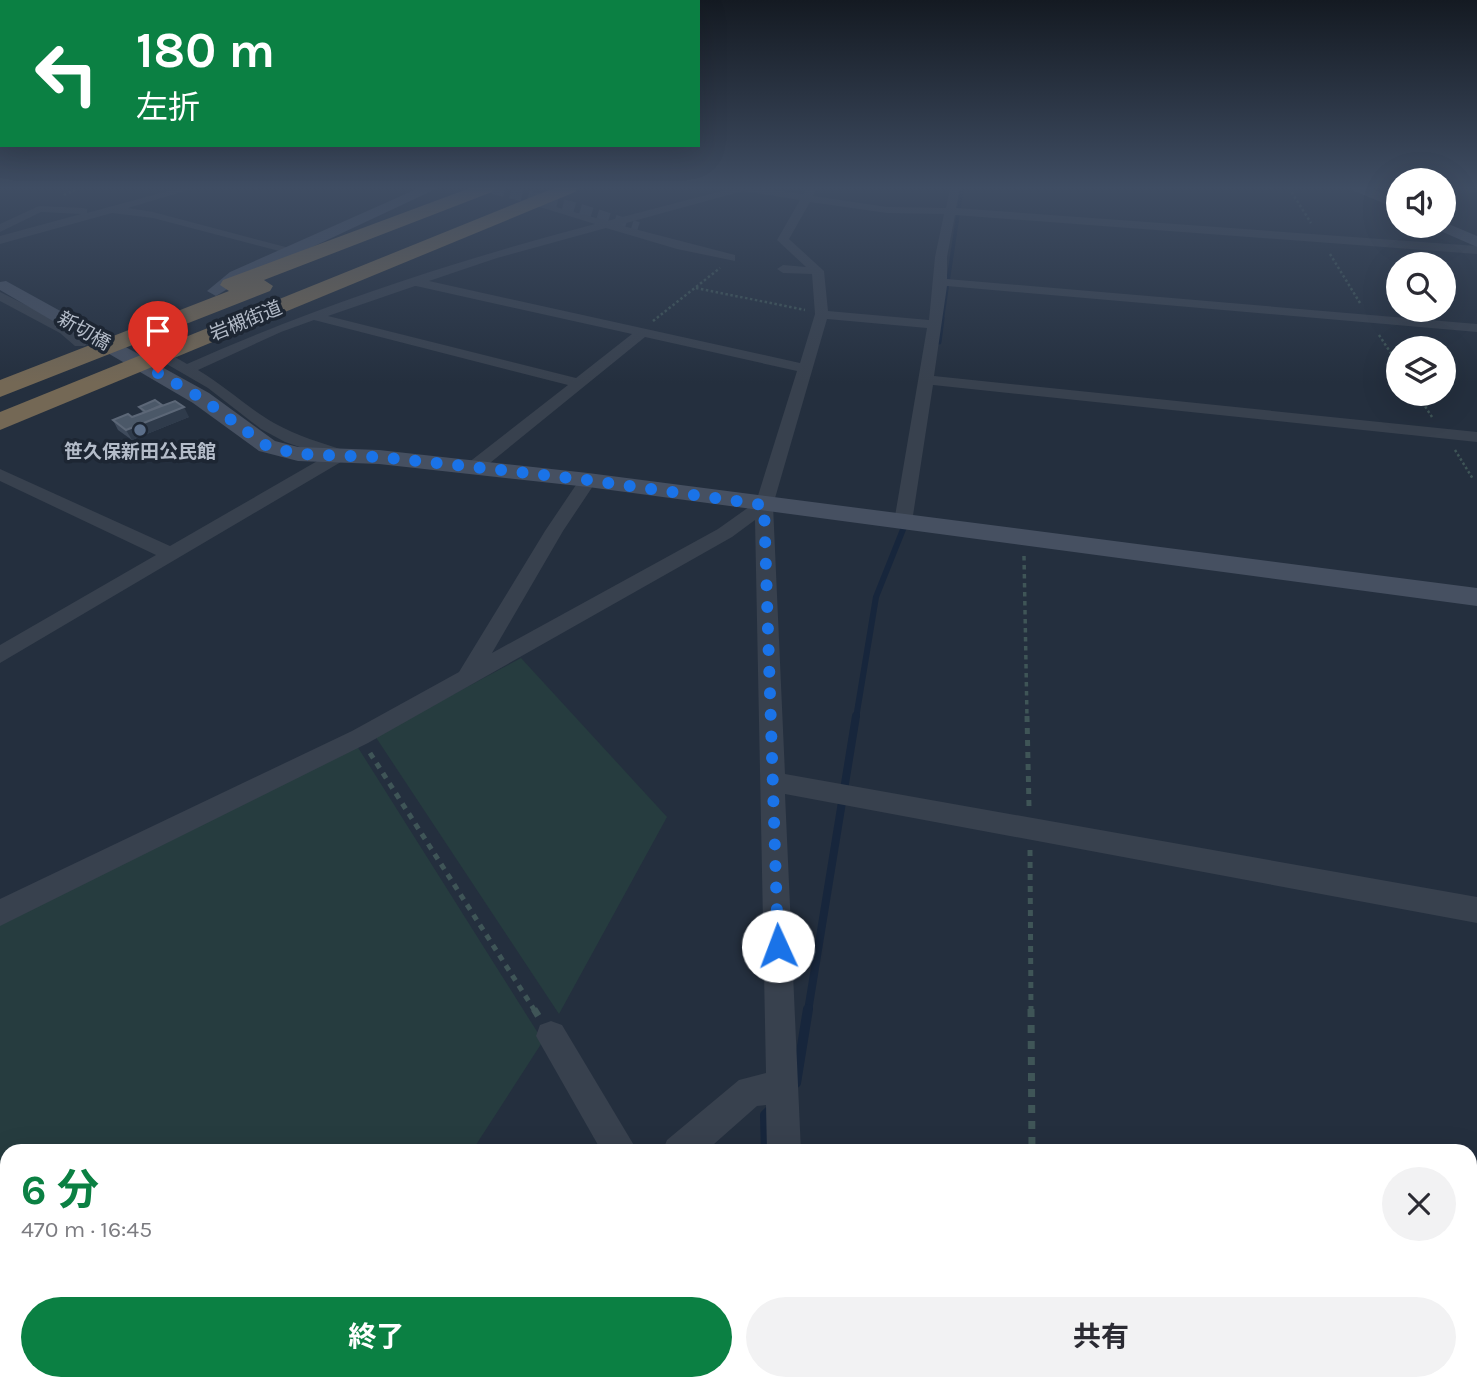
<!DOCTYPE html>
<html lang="ja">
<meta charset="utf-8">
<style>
:root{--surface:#fff;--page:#f2f2f3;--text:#2b2b33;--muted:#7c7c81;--accent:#0b8043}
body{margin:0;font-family:Karla,"Noto Sans JP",sans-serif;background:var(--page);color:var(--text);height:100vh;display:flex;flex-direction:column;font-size:26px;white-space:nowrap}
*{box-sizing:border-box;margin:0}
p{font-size:23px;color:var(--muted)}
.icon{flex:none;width:38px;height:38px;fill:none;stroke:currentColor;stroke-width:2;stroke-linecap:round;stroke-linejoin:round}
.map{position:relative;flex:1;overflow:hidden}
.panel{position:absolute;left:0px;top:1144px;width:1477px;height:247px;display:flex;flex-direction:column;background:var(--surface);border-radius:21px 21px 0 0;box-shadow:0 7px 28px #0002}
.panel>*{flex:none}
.guide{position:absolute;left:0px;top:0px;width:700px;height:147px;box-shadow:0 7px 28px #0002;background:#0b8043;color:#fff;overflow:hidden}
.fabs{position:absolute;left:1386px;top:168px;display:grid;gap:14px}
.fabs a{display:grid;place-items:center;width:70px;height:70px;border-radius:50%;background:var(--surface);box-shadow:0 7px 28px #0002;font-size:35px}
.pin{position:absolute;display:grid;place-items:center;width:60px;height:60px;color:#fff;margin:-72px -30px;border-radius:50% 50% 50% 0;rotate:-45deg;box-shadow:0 0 7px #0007}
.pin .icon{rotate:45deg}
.me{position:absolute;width:77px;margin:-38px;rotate:358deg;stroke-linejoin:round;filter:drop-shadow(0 0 5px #0008)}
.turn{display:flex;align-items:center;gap:24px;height:147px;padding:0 21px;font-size:32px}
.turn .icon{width:91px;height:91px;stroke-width:2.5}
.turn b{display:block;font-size:49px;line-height:60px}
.round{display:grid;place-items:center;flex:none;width:74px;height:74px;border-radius:37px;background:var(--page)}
.summary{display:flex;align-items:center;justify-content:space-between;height:119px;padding:0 21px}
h1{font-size:42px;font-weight:700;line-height:52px;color:var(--accent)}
.action{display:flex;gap:14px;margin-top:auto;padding:14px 21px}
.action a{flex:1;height:80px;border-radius:42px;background:var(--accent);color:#fff;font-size:28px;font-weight:700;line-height:80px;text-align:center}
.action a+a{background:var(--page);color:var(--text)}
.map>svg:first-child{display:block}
.green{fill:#263c3f}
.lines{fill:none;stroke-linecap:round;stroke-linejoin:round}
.stream-far4{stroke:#17263c;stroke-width:3.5}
.stream-far3{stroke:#17263c;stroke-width:5}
.stream-far2{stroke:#17263c;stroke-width:6}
.stream-far1{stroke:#17263c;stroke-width:8}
.stream{stroke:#17263c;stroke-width:10}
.street-tunnel{stroke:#3a4453;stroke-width:12;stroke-dasharray:12 6;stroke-linecap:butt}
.path-far3{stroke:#3f5557;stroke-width:2.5;stroke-dasharray:2.5 2.5;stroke-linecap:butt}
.path-far2{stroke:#3f5557;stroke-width:3.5;stroke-dasharray:4.5 4.5;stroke-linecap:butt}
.path-far1{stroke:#3f5557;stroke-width:5;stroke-dasharray:6 6;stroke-linecap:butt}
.path{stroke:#3f5557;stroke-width:7;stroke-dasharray:8 8;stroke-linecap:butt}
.street{fill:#38414e;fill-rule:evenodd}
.secondary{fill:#465061;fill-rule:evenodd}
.highway{fill:#746855;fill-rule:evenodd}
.wall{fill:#3f4b5c}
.shaded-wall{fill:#2f3b4b}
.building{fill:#4b5868;stroke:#5c6777;stroke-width:2}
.route{stroke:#1a73e8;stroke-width:12;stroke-dasharray:0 21.6}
.service-dot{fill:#5c6f8a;stroke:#1d2633;stroke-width:2.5}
.labels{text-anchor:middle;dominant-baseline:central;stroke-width:7;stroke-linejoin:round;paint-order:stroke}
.far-street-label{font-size:19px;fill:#b4bcc9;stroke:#1d2633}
.far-poi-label{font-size:19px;font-weight:bold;fill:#b4bcc9;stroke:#1d2633}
</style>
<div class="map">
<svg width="1477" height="1391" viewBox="0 0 1477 1391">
<rect width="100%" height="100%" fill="#242f3e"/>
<g class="green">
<path d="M521 658 667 817 559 1014 375 736Z"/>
<path d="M357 746 543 1041 472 1151 7 1152V1384H376L378 1391H7L0 1351V923Z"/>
</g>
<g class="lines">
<path class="stream-far4" d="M942 321 962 188"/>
<path class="stream-far3" d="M939 342 942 319"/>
<path class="stream-far2" d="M856 718 876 597 906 522"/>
<path class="stream-far1" d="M808 1011 856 716"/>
<g class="stream">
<path d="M796 1083 808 1009"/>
<path d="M766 1152 765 1115 771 1109"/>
</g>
<path class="street-tunnel" d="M493 188 574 208 638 228"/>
<g class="path-far3">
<path d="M1289 188 1311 223"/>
<path d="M64 195 78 188"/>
<path d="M1330 254 1360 303"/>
<path d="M696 288 805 310"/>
<path d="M653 321 720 268"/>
<path d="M1379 335 1398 364"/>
<path d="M1417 394 1432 417"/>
<path d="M1455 450 1473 479"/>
</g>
<path class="path-far2" d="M1024 556 1027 718"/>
<g class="path-far1">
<path d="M1027 716 1029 806"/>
<path d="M370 753 535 1011"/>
<path d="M1030 850 1031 1011"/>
</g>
<g class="path">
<path d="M534 1009 539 1017"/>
<path d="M1031 1009 1032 1152"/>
<path d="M1034 1384V1391"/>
<path d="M395 1391 403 1384"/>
</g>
<g class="street">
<path d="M179 188H195L128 208 153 212 316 255 310 259 153 218 112 213 0 244V236L81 214 41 212 0 232V224L39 206 83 208 87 209V213Z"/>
<path d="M733 188H761L803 194 807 188H817L813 196 887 207 946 208 950 188H960L956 208 1477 246V254L955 215 947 257V279L1477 324V332L947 286 934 376 1477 432V442L933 385 912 522 903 528 894 522 927 328 827 319 773 505 785 774 1477 897V923L785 794 801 1152H767L766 1105 757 1106 705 1152H662L667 1140 739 1080 766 1073 755 520 732 537 368 743 0 926V899L352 731 459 672 545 531 582 476H594L597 480 563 531 492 653 718 529 756 502 797 371 645 337 480 471H468L465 467 468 463 568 385 314 320 281 332 198 370C225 386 248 408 274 423 297 436 322 443 346 451L348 455 346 459 0 663V645L156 555 0 481V469L170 546 326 456 285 442 261 429 208 388 158 359 156 356 158 353H168L187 364C319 305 455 261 595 224L530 204V200L607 221ZM743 191 800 200 777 240 806 267 783 265 777 269 783 273 812 274 815 314 800 363 429 281 497 258 606 228 677 249 735 261V255L619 225ZM810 202 887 213 944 214 935 257 929 320 828 311 824 271 789 239ZM415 286H416L632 334 576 378 328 316Z"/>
<path d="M1444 188H1452L1444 192Z"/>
<path d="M1461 188H1477V193L1462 190Z"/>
<path d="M0 292 70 327 87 343 85 346H75L60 333 0 301Z"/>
<path d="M551 1021 562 1025 638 1152H602L536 1036 540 1025Z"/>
<rect x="771" y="1384" width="40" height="7"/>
</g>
<g class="secondary">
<path d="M419 188H438L242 280 216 296 207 291 230 272Z"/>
<path d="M1352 188H1371L1398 200V209L1354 191Z"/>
<path d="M1444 222 1477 236V247L1436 229 1434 226H1444Z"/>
<path d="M6 281 209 393 275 441 298 447 379 450 588 473 1477 588V606L588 487 379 464 298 461 259 451 193 403 0 290V282Z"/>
</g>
<g class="highway">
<path d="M470 188H495L492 192 264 280 273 286 270 291 0 397V380L229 291 220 285 223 280Z"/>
<path d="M554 188H578L575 192 0 430V412Z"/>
</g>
</g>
<path class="wall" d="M163 405 189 417 132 440 118 430 113 420 132 417 143 413 139 407Z"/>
<path class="shaded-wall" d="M184 407 189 417 132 440 126 430Z"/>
<g class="building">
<path d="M155 400 162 405 146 412 139 407Z"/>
<path d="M175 401 184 407 126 430 113 420 128 414 132 417Z"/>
</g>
<linearGradient id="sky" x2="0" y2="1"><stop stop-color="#141a22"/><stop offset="0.49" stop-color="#3f4d63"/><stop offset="1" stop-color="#3f4d63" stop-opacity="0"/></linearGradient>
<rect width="1477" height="383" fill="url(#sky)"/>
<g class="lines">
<path class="route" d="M158 373 201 398 267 446 298 454 379 457 474 467 588 480 764 505 778 946"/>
</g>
<circle class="service-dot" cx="140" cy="430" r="7"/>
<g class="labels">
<g class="far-street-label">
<text transform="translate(246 321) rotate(-22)">岩槻街道</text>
<text transform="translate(84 331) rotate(30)">新切橋</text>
</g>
<g class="far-poi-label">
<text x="140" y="452">笹久保新田公民館</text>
</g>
</g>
</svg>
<div class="fabs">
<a><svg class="icon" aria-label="sound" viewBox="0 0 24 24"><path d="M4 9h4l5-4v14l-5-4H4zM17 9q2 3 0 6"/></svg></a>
<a><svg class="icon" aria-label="search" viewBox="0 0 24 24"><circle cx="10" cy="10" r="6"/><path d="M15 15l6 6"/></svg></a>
<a><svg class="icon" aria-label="layers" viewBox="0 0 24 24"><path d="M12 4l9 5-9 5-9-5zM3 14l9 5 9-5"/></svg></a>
</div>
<div class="pin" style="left:158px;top:373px;background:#d93025"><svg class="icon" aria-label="arrive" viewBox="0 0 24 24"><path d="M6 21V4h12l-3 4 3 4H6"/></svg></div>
<svg class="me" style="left:778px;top:946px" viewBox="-20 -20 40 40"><circle r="19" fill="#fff"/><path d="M0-13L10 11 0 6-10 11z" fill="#1a73e8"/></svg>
<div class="guide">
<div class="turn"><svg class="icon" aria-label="left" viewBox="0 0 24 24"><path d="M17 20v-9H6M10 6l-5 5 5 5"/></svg><div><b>180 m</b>左折</div></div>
</div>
<section class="panel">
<div class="summary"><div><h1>6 分</h1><p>470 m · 16:45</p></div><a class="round"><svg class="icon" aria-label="close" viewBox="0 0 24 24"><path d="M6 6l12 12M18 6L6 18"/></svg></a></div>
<div class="action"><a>終了</a><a>共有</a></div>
</section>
</div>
